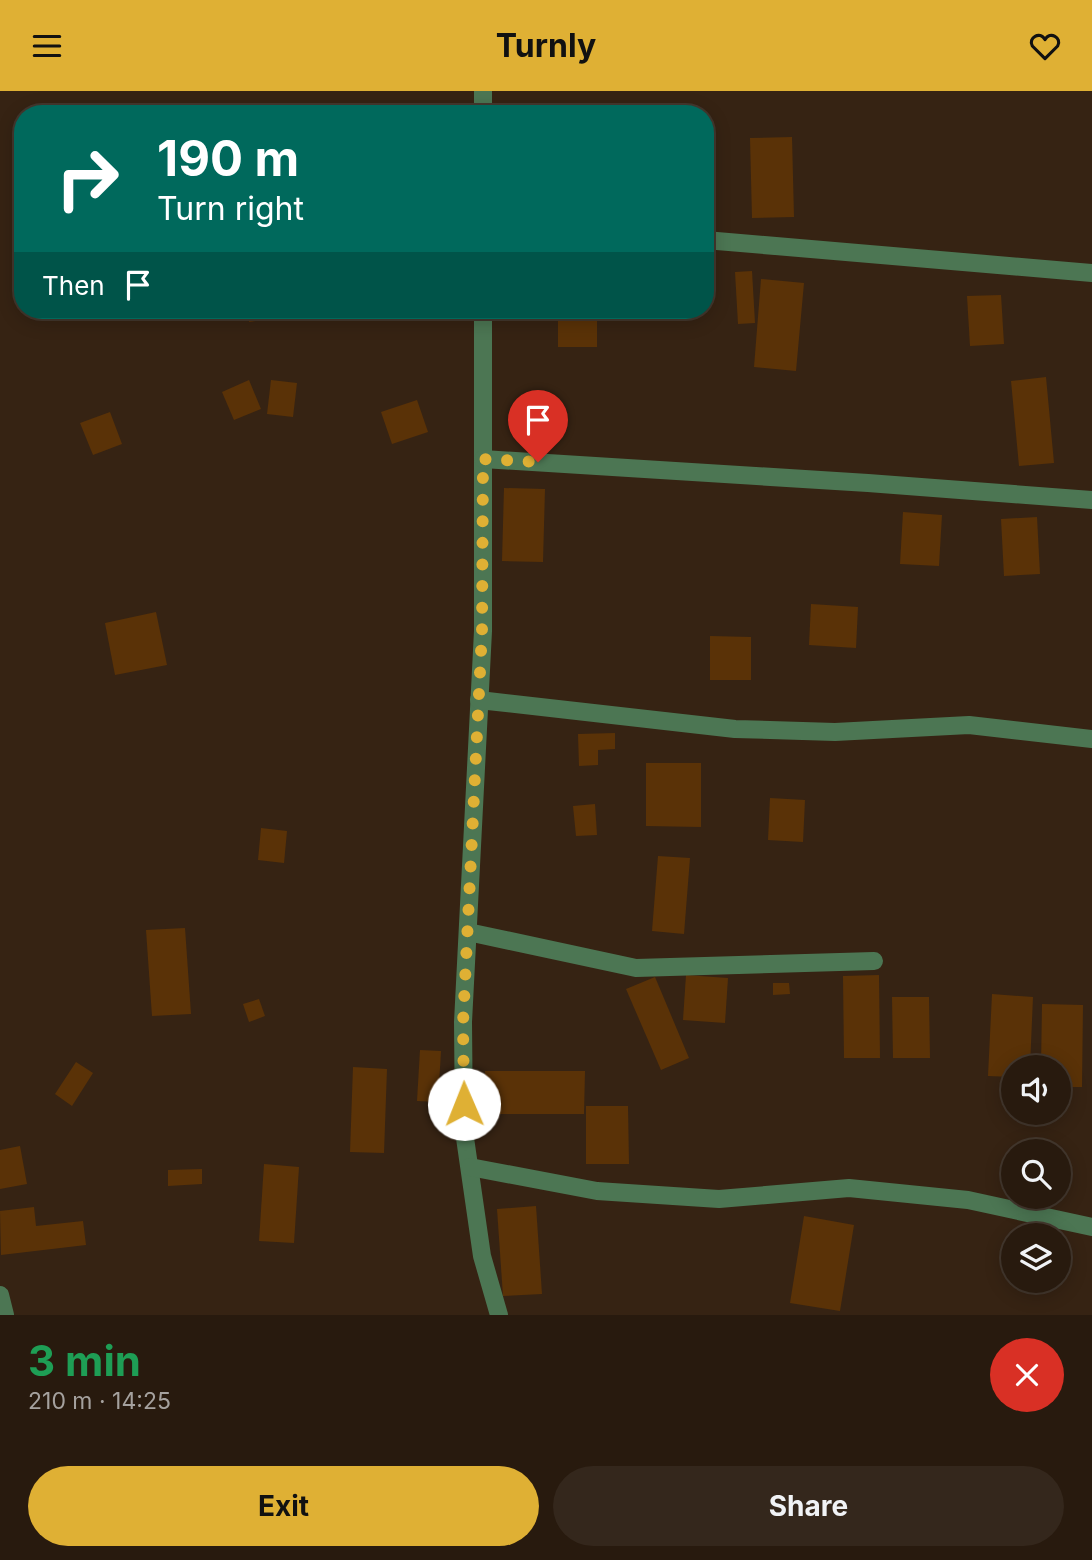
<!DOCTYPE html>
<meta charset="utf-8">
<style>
:root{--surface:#281a0e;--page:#34271c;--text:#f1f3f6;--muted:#a5a19e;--line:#44382e;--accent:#dfb034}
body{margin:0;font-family:Inter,sans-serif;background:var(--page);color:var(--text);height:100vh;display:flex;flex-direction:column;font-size:26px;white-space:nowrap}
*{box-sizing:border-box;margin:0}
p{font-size:23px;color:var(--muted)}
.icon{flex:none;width:38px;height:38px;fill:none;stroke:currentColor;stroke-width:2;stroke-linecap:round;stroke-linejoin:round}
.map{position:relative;height:1224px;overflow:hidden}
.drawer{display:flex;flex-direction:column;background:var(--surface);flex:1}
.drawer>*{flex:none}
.guide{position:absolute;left:14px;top:14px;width:700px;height:214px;border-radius:28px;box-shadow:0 4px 18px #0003,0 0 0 2px var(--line);background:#00695c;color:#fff;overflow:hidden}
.controls{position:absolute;left:1001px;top:964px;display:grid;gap:14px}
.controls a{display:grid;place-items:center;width:70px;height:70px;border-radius:50%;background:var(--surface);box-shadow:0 4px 18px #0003,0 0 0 2px var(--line);font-size:35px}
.pin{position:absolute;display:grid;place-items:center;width:60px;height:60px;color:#fff;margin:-72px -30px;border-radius:50% 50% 50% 0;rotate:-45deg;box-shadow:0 0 7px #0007}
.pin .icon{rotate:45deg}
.me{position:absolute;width:77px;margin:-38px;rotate:359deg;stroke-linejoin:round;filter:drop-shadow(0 0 5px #0008)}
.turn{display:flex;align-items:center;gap:24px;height:147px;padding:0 28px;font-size:32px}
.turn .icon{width:91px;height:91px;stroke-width:2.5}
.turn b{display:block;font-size:49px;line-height:60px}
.then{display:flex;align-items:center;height:66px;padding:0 28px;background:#0003;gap:14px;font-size:26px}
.round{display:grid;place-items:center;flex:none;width:74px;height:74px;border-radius:37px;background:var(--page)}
.headline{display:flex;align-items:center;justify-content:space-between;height:119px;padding:0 28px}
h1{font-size:42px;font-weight:700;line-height:52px;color:#1e9e55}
.cta{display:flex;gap:14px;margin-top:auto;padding:14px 28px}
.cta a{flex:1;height:80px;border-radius:42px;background:var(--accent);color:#111;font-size:28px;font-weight:700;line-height:80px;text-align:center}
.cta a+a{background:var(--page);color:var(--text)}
header{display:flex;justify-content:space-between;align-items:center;height:91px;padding:0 28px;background:var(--accent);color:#111;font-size:32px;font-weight:700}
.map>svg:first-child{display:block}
.building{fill:#5a3207}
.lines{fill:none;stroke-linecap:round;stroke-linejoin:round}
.minor{stroke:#4c7653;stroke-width:18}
.route{stroke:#dfb034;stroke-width:12;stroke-dasharray:0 21.6}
</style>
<header><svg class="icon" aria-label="menu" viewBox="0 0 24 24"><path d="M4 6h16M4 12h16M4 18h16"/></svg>Turnly<svg class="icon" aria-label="heart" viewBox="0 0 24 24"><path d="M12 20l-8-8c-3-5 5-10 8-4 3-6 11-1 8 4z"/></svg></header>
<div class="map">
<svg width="1092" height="1224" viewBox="0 0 1092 1224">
<rect width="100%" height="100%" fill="#362313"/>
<g class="building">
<path d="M792 46 794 126 752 127 750 47Z"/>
<path d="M752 180 755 232 738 233 735 181Z"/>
<path d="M761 188 804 192 796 280 754 276Z"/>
<path d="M1001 204 1004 253 970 255 967 205Z"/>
<rect x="108" y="219" width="34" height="10"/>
<path d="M248 219H287L288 225 249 231Z"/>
<rect x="558" y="219" width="39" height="37"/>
<path d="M1046 286 1054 372 1019 375 1011 290Z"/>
<path d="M249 289 261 318 234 329 222 301Z"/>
<path d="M271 289 297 292 293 326 267 323Z"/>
<path d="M417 309 428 341 392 353 381 321Z"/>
<path d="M110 321 122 353 93 364 80 332Z"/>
<path d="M504 397 545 398 543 471 502 470Z"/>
<path d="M903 421 942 424 939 475 900 473Z"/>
<path d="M1037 426 1040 483 1004 485 1001 428Z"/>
<path d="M811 513 858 516 856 557 809 554Z"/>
<path d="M156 521 167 574 115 584 105 532Z"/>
<path d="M710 545 751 546V589H710Z"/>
<path d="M615 642V658L598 659V674L579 675 578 643Z"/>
<path d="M646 672H701V736L646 735Z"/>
<path d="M770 707 805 709 803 751 768 749Z"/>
<path d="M595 713 597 744 576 745 573 715Z"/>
<path d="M261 737 287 740 284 772 258 769Z"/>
<path d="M658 765 690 767 684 843 652 840Z"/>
<path d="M185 837 191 923 152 925 146 839Z"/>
<path d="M686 884 728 887 725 932 683 929Z"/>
<path d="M879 884 880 967H844L843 885Z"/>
<path d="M655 886 689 967 661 979 626 898Z"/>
<path d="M773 892H789L790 903 773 904Z"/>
<path d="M992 903 1033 906 1030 976H1013V986L988 985Z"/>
<path d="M892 906H929L930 967H893Z"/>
<path d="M259 908 265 925 249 931 243 913Z"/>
<path d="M1042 913 1083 914 1082 996H1059V976H1041Z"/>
<path d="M420 959 441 960 438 1011 417 1010Z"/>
<path d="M76 971 93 982 72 1015 55 1003Z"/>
<path d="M353 976 387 978 384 1062 350 1061Z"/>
<path d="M485 980H585L584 1023H486Z"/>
<path d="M586 1015H628L629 1073H586Z"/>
<path d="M20 1055 27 1093 0 1098V1059Z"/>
<path d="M264 1073 299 1076 294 1152 259 1150Z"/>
<path d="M202 1078V1093L168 1095V1079Z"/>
<path d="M536 1115 542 1203 503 1205 497 1118Z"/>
<path d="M34 1116 36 1135 83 1130 86 1154 1 1164 0 1120Z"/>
<path d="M804 1125 854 1134 840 1220 790 1212Z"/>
</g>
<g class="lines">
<g class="minor">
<path d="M483 0V23"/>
<path d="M705 149 1092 182"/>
<path d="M483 219V540L463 931 464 1040 482 1165 499 1224"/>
<path d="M483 368 868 392 1092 409"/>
<path d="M479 609 735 638 835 641 969 634 1092 648"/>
<path d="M468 841 636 877 874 870"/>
<path d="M470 1076 597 1100 719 1108 849 1097 968 1109 1092 1136"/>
<path d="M0 1204 5 1224"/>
</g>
</g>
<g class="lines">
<path class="route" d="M464 1013 463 932 482 540 483 368 538 371"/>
</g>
</svg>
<div class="controls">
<a><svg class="icon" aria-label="sound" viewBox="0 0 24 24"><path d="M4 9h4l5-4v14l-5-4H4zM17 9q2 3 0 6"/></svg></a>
<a><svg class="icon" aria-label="search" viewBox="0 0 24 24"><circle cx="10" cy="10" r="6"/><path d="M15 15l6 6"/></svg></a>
<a><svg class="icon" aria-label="layers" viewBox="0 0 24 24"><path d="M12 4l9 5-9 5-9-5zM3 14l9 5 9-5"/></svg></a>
</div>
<div class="pin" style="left:538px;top:371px;background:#d93025"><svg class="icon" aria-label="arrive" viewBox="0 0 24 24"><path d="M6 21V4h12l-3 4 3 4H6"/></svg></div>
<svg class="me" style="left:464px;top:1013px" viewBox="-20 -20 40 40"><circle r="19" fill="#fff"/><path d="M0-13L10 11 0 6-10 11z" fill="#dfb034"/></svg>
<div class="guide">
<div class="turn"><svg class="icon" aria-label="right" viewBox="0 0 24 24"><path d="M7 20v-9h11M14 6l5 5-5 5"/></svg><div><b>190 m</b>Turn right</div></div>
<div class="then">Then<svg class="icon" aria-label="arrive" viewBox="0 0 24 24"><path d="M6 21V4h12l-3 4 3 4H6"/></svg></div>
</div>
</div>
<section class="drawer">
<div class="headline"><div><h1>3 min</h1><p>210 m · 14:25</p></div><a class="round" style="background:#d93025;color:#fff"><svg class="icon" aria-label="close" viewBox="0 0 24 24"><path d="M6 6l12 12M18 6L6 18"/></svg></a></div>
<div class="cta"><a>Exit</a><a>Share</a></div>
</section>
